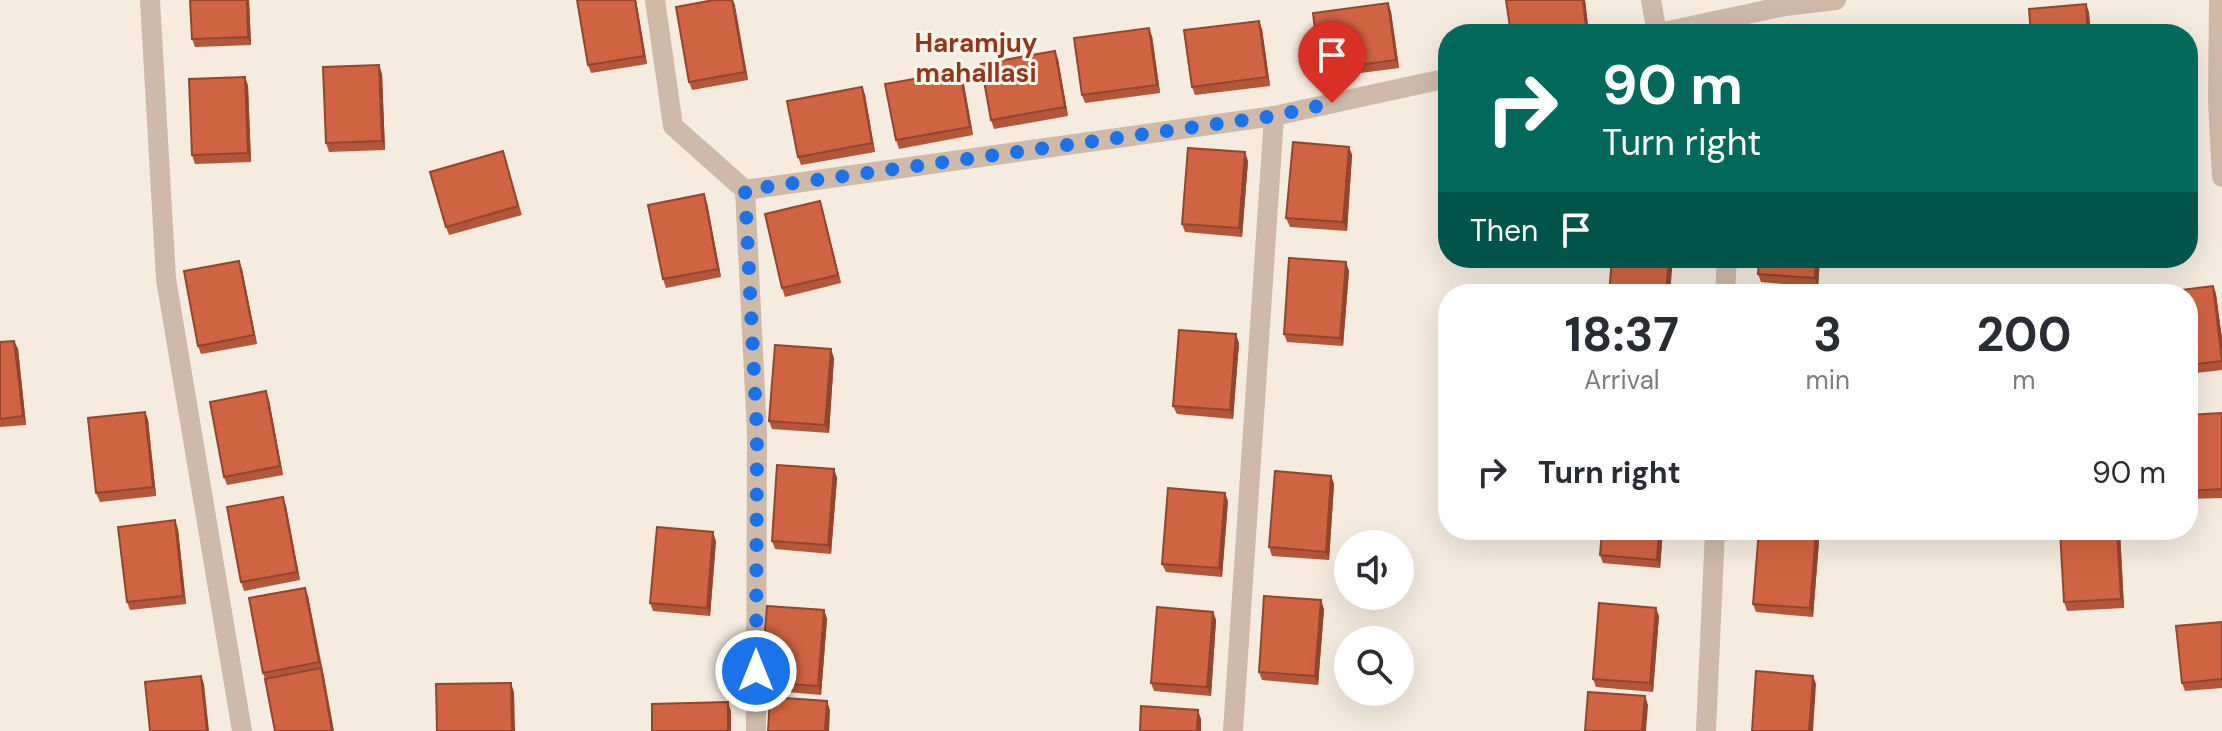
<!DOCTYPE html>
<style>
:root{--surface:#fff;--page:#f7f7f7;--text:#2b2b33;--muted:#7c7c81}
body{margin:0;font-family:"DM Sans",sans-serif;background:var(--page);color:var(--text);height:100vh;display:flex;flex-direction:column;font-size:30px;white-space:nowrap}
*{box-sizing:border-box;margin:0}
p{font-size:26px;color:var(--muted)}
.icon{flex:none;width:44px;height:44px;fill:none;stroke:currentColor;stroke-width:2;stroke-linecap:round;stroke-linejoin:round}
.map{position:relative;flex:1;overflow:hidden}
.side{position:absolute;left:1438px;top:284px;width:760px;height:256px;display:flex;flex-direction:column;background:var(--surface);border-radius:32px;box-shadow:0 8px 32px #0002}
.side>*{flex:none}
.banner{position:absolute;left:1438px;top:24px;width:760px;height:244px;border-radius:32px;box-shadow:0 8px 32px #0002;background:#00695c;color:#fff;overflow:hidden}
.buttons{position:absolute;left:1334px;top:530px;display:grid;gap:16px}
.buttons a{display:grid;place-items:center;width:80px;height:80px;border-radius:50%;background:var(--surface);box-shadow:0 8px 32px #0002;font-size:40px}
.pin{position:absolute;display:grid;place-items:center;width:68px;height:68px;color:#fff;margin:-82px -34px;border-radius:50% 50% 50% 0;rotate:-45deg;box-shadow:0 0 8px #0007}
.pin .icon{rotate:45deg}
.me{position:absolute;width:88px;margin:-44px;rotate:0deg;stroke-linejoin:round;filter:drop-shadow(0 0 6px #0008)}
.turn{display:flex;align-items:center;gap:28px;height:168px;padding:0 32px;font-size:36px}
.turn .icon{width:104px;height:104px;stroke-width:2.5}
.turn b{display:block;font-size:56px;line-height:68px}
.then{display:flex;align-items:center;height:76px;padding:0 32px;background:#0003;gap:16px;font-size:30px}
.eta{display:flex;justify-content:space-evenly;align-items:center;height:136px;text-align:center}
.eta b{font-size:48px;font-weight:700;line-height:56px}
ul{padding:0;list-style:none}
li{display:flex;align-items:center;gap:24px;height:104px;padding:0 32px}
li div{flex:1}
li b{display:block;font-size:30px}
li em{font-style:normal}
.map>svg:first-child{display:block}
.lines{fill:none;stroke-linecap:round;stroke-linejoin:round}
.street{stroke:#cfbaa9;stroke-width:20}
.wall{fill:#b35639}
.shaded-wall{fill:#92462e}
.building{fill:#d06442;stroke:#92462e;stroke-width:2}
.route{stroke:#1a73e8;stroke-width:14;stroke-dasharray:0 25.2}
.labels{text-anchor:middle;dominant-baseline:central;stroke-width:6;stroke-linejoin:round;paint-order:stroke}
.neighbourhood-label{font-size:26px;font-weight:bold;fill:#92371b;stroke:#fcf5ec}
</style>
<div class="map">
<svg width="2222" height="731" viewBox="0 0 2222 731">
<rect width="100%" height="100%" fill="#f5ebdf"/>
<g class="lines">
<g class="street">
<path d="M150 0 166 279 242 731"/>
<path d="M655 0 673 126 745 190 757 433 756 731"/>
<path d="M1651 0 1657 33"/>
<path d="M2219 0 2218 101 2222 177"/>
<path d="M1654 34 1785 6 1836 0"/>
<path d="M745 190 1274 116 1448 78"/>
<path d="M1725 294 1727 258"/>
<path d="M1233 731 1274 116"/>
<path d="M1706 731 1715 530"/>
</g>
</g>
<g class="wall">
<path d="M249 0 251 45 195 47 192 39Z"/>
<path d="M636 0 647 64 591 73 588 65Z"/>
<path d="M733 0 748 80 692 90 689 82Z"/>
<path d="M1506 0H1585L1589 34H1511Z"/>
<path d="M1388 3 1391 12 1399 68 1323 78 1320 70Z"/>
<path d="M1262 29 1270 86 1195 95 1192 87Z"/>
<path d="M1152 36 1160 93 1085 103 1082 95Z"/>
<path d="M1058 59 1068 116 994 129 991 120Z"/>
<path d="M382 74 385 150 329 152 326 143Z"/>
<path d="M245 77 248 86 251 162 195 164 192 155Z"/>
<path d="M963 79 973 135 899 149 896 140Z"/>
<path d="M862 87 865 95 875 152 801 165 798 157Z"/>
<path d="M1349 147 1352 155 1347 231 1290 227 1286 218Z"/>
<path d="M503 151 522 215 449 235 446 227Z"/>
<path d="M1248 161 1242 237 1185 232 1182 224Z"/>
<path d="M820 201 841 283 785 297 782 288Z"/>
<path d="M707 203 721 277 666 288 663 279Z"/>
<path d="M1759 258H1820L1818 287 1761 282 1758 274Z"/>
<path d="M242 269 257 344 201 354 198 346Z"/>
<path d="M1349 271 1343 346 1287 342 1284 334Z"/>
<path d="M2213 286 2216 294 2222 339V370L2188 374V294Z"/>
<path d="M14 341 18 349 26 425 0 427V342Z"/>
<path d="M1239 343 1233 419 1177 414 1173 406Z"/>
<path d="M834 358 829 433 772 429 769 421Z"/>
<path d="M269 400 283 475 227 485 224 477Z"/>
<path d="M145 412 148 420 156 496 100 502 96 493Z"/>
<path d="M2222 413V498L2188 499V415Z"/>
<path d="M834 469 837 478 831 554 775 549 772 541Z"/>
<path d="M1331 476 1334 484 1329 560 1272 556 1269 547Z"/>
<path d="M1228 501 1222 577 1166 572 1162 564Z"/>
<path d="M286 506 300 580 244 591 241 582Z"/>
<path d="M178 529 186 604 130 610 127 602Z"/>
<path d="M1602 530H1663L1660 568 1603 563 1600 555Z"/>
<path d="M1816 532 1819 541 1813 617 1756 612 1753 604Z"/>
<path d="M2120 532 2124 608 2067 611 2064 602Z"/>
<path d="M716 541 710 616 653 611 650 603Z"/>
<path d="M308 596 324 676 265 679 263 673Z"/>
<path d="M1324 609 1318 685 1262 680 1259 672Z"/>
<path d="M824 610 827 619 821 695 764 690 761 682Z"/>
<path d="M1213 612 1216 620 1211 696 1154 691 1151 683Z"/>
<path d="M1659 616 1653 692 1596 687 1593 679Z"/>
<path d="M2222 622V688L2185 691 2182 683Z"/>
</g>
<g class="shaded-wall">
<path d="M247 0H249L251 45 248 37Z"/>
<path d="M635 0H636L647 64 644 56Z"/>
<path d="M733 0 735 5 748 80 745 72Z"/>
<path d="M1583 0H1585L1589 34 1586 27Z"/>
<path d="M1388 3 1391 12 1399 68 1396 60Z"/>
<path d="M2086 4 2089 12 2091 34H2088Z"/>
<path d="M1259 21 1262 29 1270 86 1267 77Z"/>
<path d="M1149 28 1152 36 1160 93 1157 85Z"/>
<path d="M1055 51 1058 59 1068 116 1065 107Z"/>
<path d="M379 65 382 74 385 150 382 141Z"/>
<path d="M960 71 963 79 973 135 970 127Z"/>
<path d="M245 77 248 86 251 162 248 153Z"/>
<path d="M862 87 865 95 875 152 872 143Z"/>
<path d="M1349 147 1352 155 1347 231 1343 222Z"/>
<path d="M1245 152 1248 161 1242 237 1239 228Z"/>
<path d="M704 194 707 203 721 277 718 269Z"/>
<path d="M820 201 823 210 841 283 838 275Z"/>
<path d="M1669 258H1673L1670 294H1666Z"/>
<path d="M1816 258H1820L1818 287 1815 278Z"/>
<path d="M239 261 242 269 257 344 254 335Z"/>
<path d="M1346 262 1349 271 1343 346 1340 338Z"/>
<path d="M2213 286 2216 294 2222 339V356Z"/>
<path d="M1236 334 1239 343 1233 419 1230 410Z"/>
<path d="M14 341 18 349 26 425 23 416Z"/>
<path d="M831 349 834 358 829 433 825 425Z"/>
<path d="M266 391 269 400 283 475 280 466Z"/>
<path d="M145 412 148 420 156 496 153 487Z"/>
<path d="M834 469 837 478 831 554 828 545Z"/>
<path d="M1331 476 1334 484 1329 560 1326 552Z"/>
<path d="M1225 493 1228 501 1222 577 1219 568Z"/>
<path d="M283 497 286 506 300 580 297 572Z"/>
<path d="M175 520 178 529 186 604 183 596Z"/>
<path d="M1659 530H1663L1660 568 1657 560Z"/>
<path d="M2117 530H2119L2120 532 2124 608 2121 599Z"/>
<path d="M713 532 716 541 710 616 707 608Z"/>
<path d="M1816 532 1819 541 1813 617 1810 608Z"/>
<path d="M305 588 308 596 322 671 319 662Z"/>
<path d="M1321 600 1324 609 1318 685 1315 676Z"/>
<path d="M1656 608 1659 616 1653 692 1650 683Z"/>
<path d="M824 610 827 619 821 695 818 686Z"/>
<path d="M1213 612 1216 620 1211 696 1207 687Z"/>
<path d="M321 668 324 676 334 731H332Z"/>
<path d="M201 676 204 684 209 731H207Z"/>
<path d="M1813 676 1816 684 1813 731H1809Z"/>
<path d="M511 683 514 692 515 731H512Z"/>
<path d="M1645 696 1648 705 1646 731H1642Z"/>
<path d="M827 701 830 710 829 731H825Z"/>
<path d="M728 702 731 711V731H728Z"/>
<path d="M1198 710 1201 719V731H1197Z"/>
</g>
<g class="building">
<path d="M190 0H247L248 37 192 39Z"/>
<path d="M577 0H635L644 56 588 65Z"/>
<path d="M714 0H732L745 72 689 82 676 7Z"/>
<path d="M1506 0H1583L1586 27 1534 34H1511Z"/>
<path d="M1388 3 1396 60 1320 70 1313 13Z"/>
<path d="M2086 4 2088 34H2031L2029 9Z"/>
<path d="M1259 21 1267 77 1192 87 1184 30Z"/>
<path d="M1149 28 1157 85 1082 95 1074 38Z"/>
<path d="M1055 51 1065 107 991 120 981 64Z"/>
<path d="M379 65 382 141 326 143 323 67Z"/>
<path d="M960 71 970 127 896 140 885 84Z"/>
<path d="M245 77 248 153 192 155 189 79Z"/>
<path d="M862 87 872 143 798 157 787 101Z"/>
<path d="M1293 142 1349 147 1343 222 1286 218Z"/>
<path d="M1188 148 1245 152 1239 228 1182 224Z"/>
<path d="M503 151 518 206 446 227 430 172Z"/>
<path d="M704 194 718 269 663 279 648 205Z"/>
<path d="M820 201 838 275 782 288 765 214Z"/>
<path d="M1289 258 1346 262 1340 338 1284 334Z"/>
<path d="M1612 258H1669L1666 294H1609Z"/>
<path d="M1759 258H1816L1815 278 1758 274Z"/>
<path d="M239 261 254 335 198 346 184 271Z"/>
<path d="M2213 286 2222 361 2188 365V294H2157V293Z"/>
<path d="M1179 330 1236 334 1230 410 1173 406Z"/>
<path d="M14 341 23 416 0 419V342Z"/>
<path d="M775 345 831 349 825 425 769 421Z"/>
<path d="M266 391 280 466 224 477 210 402Z"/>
<path d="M145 412 153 487 96 493 88 418Z"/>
<path d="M2222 413V489L2188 491V415Z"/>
<path d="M777 465 834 469 828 545 772 541Z"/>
<path d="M1275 471 1331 476 1326 552 1269 547Z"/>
<path d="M1168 488 1225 493 1219 568 1162 564Z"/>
<path d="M283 497 297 572 241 582 227 507Z"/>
<path d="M175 520 183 596 127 602 118 527Z"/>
<path d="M657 527 713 532 707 608 650 603Z"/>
<path d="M1602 530H1659L1657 560 1600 555Z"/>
<path d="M1759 530H1784L1816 532 1810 608 1753 604Z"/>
<path d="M2060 530H2117L2121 599 2064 602Z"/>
<path d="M305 588 319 662 263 673 249 598Z"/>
<path d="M1264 596 1321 600 1315 676 1259 672Z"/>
<path d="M1599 603 1656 608 1650 683 1593 679Z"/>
<path d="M767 606 824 610 818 686 761 682Z"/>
<path d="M1157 607 1213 612 1207 687 1151 683Z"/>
<path d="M2222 622V679L2182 683 2176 626Z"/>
<path d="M321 668 332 731H275L265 679Z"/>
<path d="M1756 671 1813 676 1809 731H1752Z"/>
<path d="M201 676 207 731H150L145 682Z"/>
<path d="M511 683 512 731H437L436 684Z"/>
<path d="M1588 692 1645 696 1642 731H1585Z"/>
<path d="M770 697 827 701 825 731H768Z"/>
<path d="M728 702V731H652V704Z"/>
<path d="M1141 706 1198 710 1197 731H1140Z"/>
</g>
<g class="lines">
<path class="route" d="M756 671 757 433 745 190 1274 116 1332 103"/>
</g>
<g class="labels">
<g class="neighbourhood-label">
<text x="976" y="43">Haramjuy<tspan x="976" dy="30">mahallasi</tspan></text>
</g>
</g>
</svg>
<div class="buttons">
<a><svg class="icon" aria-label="sound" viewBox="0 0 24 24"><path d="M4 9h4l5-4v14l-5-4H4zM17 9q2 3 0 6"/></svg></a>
<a><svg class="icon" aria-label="search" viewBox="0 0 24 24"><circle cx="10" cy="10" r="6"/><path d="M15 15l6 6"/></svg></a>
</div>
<div class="pin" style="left:1332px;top:103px;background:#d93025"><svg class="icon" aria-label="arrive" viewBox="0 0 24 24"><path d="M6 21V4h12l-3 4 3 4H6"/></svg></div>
<svg class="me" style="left:756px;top:671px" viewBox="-20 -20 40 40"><circle r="17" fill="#1a73e8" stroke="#fff" stroke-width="3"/><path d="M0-11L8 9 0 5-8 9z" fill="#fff"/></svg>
<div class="banner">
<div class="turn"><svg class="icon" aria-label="right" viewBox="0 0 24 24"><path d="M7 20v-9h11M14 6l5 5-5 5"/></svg><div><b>90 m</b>Turn right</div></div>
<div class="then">Then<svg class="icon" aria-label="arrive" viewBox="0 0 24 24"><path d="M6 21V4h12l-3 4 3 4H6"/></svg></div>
</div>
<section class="side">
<div class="eta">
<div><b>18:37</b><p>Arrival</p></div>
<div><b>3</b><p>min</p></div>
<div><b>200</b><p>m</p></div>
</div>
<ul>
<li><svg class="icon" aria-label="right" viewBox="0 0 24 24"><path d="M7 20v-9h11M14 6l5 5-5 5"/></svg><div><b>Turn right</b></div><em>90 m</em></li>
</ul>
</section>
</div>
